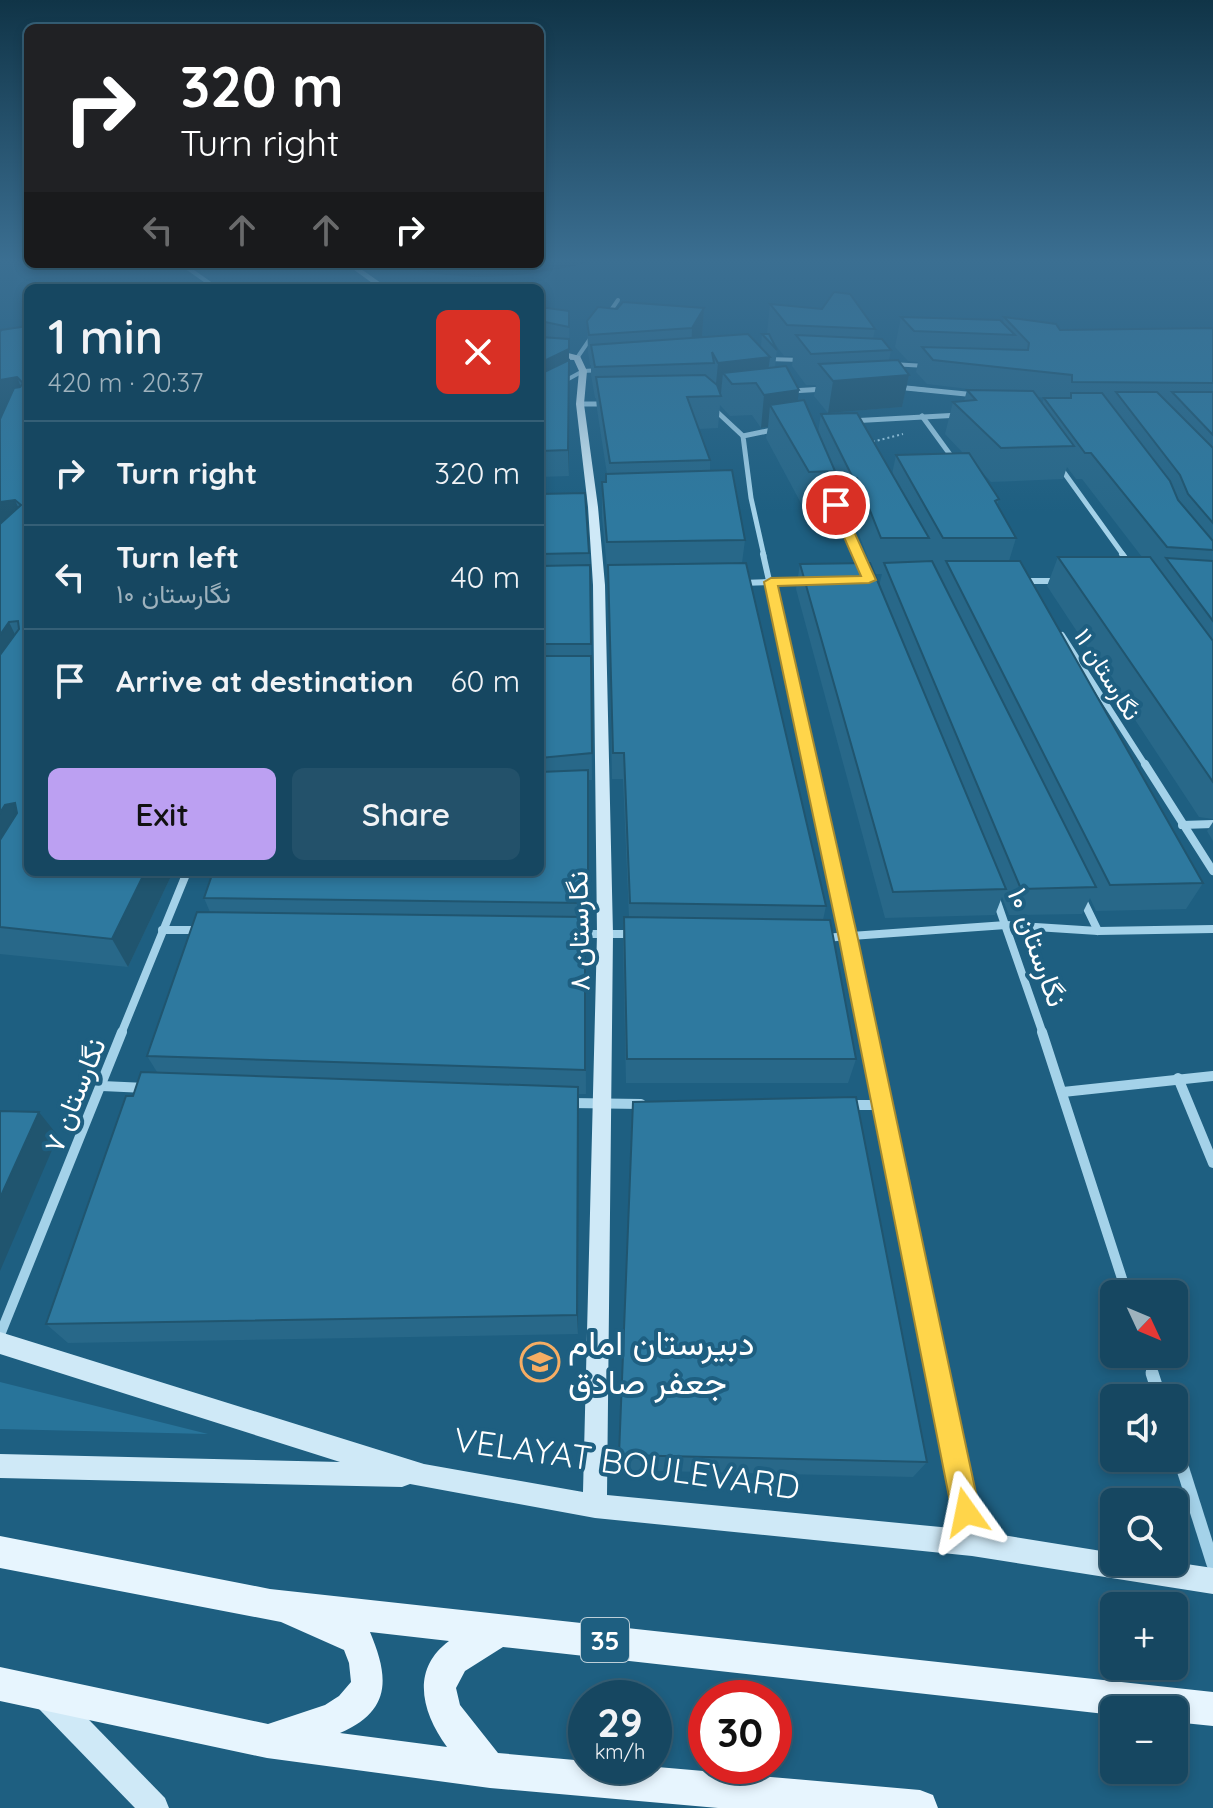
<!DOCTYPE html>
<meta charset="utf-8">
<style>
:root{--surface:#164761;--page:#23516a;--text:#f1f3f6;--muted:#9eb2bd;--line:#355f76;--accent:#bca0f2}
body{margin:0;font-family:Quicksand,Vazirmatn,sans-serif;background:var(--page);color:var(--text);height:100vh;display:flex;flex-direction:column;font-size:30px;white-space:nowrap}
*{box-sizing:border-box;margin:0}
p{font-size:26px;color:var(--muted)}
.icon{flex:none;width:44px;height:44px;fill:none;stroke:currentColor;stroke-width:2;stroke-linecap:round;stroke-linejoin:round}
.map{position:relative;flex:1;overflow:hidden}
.sheet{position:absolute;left:24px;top:284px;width:520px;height:592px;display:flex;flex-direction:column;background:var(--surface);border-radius:12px;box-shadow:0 4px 12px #0003,0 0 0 2px var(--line)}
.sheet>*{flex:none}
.hud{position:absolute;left:24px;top:24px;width:520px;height:244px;border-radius:12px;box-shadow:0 4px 12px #0003,0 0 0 2px var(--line);background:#202124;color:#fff;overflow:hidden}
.needle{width:52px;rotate:134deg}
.tools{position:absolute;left:1100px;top:1280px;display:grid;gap:16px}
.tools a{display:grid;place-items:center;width:88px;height:88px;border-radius:12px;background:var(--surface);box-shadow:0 4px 12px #0003,0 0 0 2px var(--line);font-size:40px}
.speed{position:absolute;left:568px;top:1680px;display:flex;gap:16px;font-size:40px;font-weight:700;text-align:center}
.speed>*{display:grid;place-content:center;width:104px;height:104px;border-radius:50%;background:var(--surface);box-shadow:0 4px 12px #0003,0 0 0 2px var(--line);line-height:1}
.speed small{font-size:20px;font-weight:400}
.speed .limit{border:12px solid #d22;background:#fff;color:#111}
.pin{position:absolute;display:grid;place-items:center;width:68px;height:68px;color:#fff;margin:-34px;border:4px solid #fff;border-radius:50%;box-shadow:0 2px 8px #0007}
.me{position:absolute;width:88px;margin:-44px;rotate:348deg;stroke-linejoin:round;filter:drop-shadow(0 0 6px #0008)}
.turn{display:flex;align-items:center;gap:28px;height:168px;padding:0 24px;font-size:36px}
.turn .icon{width:104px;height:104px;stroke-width:2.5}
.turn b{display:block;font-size:56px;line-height:68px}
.lanes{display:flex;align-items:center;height:76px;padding:0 24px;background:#0003;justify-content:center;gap:40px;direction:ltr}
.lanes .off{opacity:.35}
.round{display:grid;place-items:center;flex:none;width:84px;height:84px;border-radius:12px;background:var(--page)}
.overview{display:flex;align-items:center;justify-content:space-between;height:136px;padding:0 24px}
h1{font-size:48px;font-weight:600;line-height:60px}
.action{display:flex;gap:16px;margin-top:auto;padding:16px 24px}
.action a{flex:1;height:92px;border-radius:12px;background:var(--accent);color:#111;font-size:32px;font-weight:600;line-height:92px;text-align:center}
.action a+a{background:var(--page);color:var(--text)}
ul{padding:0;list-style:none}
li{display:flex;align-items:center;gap:24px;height:104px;padding:0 24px;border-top:2px solid var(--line)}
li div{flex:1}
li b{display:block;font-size:30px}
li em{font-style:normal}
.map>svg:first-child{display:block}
.green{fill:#28749a}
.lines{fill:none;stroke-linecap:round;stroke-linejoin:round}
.river{fill:#144660;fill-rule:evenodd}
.path{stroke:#a4d2e9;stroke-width:2;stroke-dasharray:2 3;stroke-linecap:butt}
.street-far5{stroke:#a4d2e9;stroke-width:4}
.street-far4{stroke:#a4d2e9;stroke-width:5}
.street-far3{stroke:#a4d2e9;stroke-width:6}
.street-far2{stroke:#a4d2e9;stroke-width:8}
.street-far1{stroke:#a4d2e9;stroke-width:10}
.street{stroke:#a4d2e9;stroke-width:13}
.secondary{fill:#cfe9f7;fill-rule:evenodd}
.primary{fill:#e7f5fe;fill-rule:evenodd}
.wall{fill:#286889;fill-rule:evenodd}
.shaded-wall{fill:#20556f}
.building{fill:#2e799f;stroke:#20556f;stroke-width:2}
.route{fill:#ffd54a;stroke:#a68a30;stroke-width:2}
.labels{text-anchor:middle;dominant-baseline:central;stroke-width:8;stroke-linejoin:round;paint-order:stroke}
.far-street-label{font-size:24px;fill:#fff;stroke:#1e5f81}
.shield{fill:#1e5f81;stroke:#bccfd9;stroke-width:2}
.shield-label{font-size:26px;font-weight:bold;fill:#fff}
.street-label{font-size:28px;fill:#fff;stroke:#1e5f81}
.near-poi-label{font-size:34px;fill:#fff;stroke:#1e5f81;text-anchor:start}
.near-street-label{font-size:34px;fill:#fff;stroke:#1e5f81}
</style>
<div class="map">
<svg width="1213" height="1808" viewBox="0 0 1213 1808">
<rect width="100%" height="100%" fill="#1e5f81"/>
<path class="green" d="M0 1382 208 1434 0 1429Z"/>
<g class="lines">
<path class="river" d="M558 259H590L587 263C529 277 467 283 408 268L405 264H540Z"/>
<path class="path" d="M868 443 903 434"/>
<g class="street-far5">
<path d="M182 264 216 288"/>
<path d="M607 316 618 300"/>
<path d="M569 358H577L592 336"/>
<path d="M767 359 802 360"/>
<path d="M891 364 926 366"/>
<path d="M898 387 926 390"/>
<path d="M548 390 583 371 602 370"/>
<path d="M811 390 825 389"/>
</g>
<g class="street-far4">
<path d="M906 388 976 395"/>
<path d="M791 391 825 389"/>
<path d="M540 394 552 388"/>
<path d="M580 404H606"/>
<path d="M714 409 743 436"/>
<path d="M922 416 954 460"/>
<path d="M850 421 960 415"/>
<path d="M1060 467 1124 556"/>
<path d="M827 485 859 556"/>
<path d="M764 556 751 498 743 436 777 429"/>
</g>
<g class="street-far3">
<path d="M763 554 811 766"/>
<path d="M858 554 866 572"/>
<path d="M1122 554 1129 563"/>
<path d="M1022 581H1060"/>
<path d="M742 583 804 581"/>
<path d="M1062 635 1146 766"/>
</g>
<g class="street-far2">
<path d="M810 764 868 1034"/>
<path d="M1145 764 1213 871"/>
<path d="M1182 825 1213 824"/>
<path d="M995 896 1043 1034"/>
<path d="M1082 898 1098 931"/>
<path d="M162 930H201"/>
<path d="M575 934H633"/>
<path d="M823 938 1006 925 1098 931 1213 929"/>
<path d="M121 1034 187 872"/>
</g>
<g class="street-far1">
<path d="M868 1032 938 1375"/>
<path d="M1042 1032 1127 1294"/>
<path d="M1178 1078 1213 1163"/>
<path d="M102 1086 146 1088"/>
<path d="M1063 1092 1213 1076"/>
<path d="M571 1103 641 1104"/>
<path d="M847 1105H883"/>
<path d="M0 1335 122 1032"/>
<path d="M1146 1354 1153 1375"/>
</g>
<g class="street">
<path d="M937 1373 971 1540"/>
<path d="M1152 1373 1160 1398"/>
<path d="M1174 1441 1213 1564"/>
</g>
<g class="secondary">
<path d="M346 264H354L388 288H379Z"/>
<path d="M540 346 580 356 587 371 584 404 598 507 605 585 613 934 607 1495 972 1530 1114 1553V1562H1173L1213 1568V1594L972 1556 595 1518 410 1484 402 1487 0 1478V1454L340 1462 0 1354V1332L424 1464 583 1492 597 934 593 585 588 507 576 404 579 371 574 360 540 350Z"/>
<path d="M49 1685 59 1689 165 1798 169 1808H135L39 1709 35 1699 39 1689Z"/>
</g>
<path class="primary" d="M0 1536 270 1589 1213 1692V1726L1174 1722V1710H1114V1715L503 1647 465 1671 456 1688 460 1705 498 1753 586 1761V1766H646L920 1790 933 1795 938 1808H718L490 1788 267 1758 0 1701V1667L268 1724 325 1705 339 1696 351 1682 349 1663 344 1650 281 1622 0 1568ZM370 1632 449 1641C410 1670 422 1713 447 1747L340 1733C392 1711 389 1677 370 1632Z"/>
</g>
<g class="wall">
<path d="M770 304 875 329 873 339 891 350 889 360 909 375 902 407 828 413 814 396 816 385H806L792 366 793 356H784L772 340 777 350 775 367 799 390 797 401 818 432 821 414 892 474 896 455 963 453 945 434 953 402 964 401 967 390H977L927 384 916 372 918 362 908 361 895 347 901 317 1003 323 1004 317 1060 330 1213 328V819L1199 817 1047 586 1058 557H1142L1082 479H1076L1067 467 1063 479 991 482 980 470 999 499 997 505 1016 538 1009 561 1203 883 1186 909 1096 911 1090 898 1082 914 1009 915 1002 897 995 915 885 918 796 589 800 564 870 563 850 512H847L833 484 829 505 803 507 766 438 768 427 761 428 752 415 730 416 720 405 718 428 699 429 710 460V471L745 540 742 563 826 906 823 920 856 1059 848 1083H626L623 943 624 917H629L623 779H612L608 578 602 517V482H606L607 474 597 409 596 398H595L591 375V365H590L588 352 587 321 617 309 704 308 702 337 761 347 762 334H767ZM1037 397 1048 398H1044L1042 404ZM874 574H882L879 586Z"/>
<path d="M540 307 569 311V476L540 477Z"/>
<path d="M28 326V872H173L128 967 0 954V332Z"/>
<path d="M585 493 590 565 592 780H588L589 923H586L585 929 586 1094H579L578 1334 68 1343 46 1324 133 1096 157 1072 147 1056 210 912 204 898 540 872V494Z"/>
<path d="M1213 822V841L1207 831Z"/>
<path d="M633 1102 927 1462 913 1477 618 1470Z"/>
</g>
<g class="shaded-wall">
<path d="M704 308 702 337 691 358 692 328Z"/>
<path d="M569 339V476L568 450 540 388V363Z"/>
<path d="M770 357 766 388 756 383 723 373 721 393 715 394 718 363Z"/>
<path d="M909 375 902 407 828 413 833 381Z"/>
<path d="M17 377 27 402 0 442V380Z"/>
<path d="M799 390 795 423 770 405 768 427 761 428 764 395Z"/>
<path d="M15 500 27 527 0 550V502Z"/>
<path d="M9 622 23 651 0 684V635Z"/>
<path d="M15 803 28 825 0 871V813L5 805Z"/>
<path d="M145 872H173L128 967 112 939Z"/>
<path d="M578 1087 579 1111 578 1334 577 1315Z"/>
<path d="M39 1112 58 1136 0 1271V1198Z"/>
</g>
<g class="building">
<path d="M834 292 850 294 875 329 787 325 770 304 822 309Z"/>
<path d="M623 302 704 308 692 328 589 335 587 321 598 307 617 309Z"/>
<path d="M540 307 569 311V327L540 321Z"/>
<path d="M901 317 1000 320 1015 335 914 331Z"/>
<path d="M1004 317 1056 324 1060 330 1213 328V383L1072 382V375L933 360 922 347 1028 350 1029 343Z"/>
<path d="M28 326V872H145L112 939 0 927V840L17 813 15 803 5 805 0 813V655L19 629 18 621 9 622 0 635V524L21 505 15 500 0 502V419L14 388 20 387 23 383 17 377 0 380V332L1 330Z"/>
<path d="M748 334 770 357 718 363 712 352 714 363 595 367 591 345Z"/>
<path d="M762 334H769L777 350Z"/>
<path d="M796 335 882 339 891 350 811 354Z"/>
<path d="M540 337 569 339V349L540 363Z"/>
<path d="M569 360 568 450 540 451V374Z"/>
<path d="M898 360 909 375 833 381 819 364Z"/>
<path d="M786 366 799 390 764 395 756 383 732 384 723 373Z"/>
<path d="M705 375 717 385 721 396 687 397 710 460 610 463 596 377Z"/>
<path d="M967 390 1033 391 1074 446 1001 448 953 402 976 400Z"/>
<path d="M1116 392H1157L1213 448V523L1188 494 1180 475Z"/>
<path d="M1172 392H1213V435Z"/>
<path d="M1071 393H1102L1170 481 1178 500 1213 541V550L1167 547 1091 453H1085L1044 398H1071Z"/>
<path d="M804 400 835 471 809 472 770 405Z"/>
<path d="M857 413 929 538H881L857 478H853L821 414Z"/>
<path d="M969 453 999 499 995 501 1016 538H943L896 455Z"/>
<path d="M732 470 745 540 607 542 602 482H606V474Z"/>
<path d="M585 493 589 553 540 554V494Z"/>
<path d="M1058 557H1150L1213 641V782Z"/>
<path d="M1166 558 1213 561V621Z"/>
<path d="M932 561 1096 887 1021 889 884 563Z"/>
<path d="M946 561H1020L1203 883 1110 885Z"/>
<path d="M746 563 826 906 630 903 624 753H613L608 565Z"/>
<path d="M870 563 1006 889 893 892 800 564Z"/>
<path d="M590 565 591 644H540V566Z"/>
<path d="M540 656H591L592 753 540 758Z"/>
<path d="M588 770V897H585V903L204 898 213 872H540V772Z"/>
<path d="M197 912 585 917V1070L147 1056Z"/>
<path d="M624 917 830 920 856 1059H627Z"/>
<path d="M141 1072 578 1087 577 1315 46 1324 126 1096H133Z"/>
<path d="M856 1097 927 1462 619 1455 633 1102Z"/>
<path d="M0 1111 39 1112 0 1198Z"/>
</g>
<linearGradient id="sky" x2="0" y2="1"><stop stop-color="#103447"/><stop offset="0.51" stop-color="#3b6f92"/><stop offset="1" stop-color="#3b6f92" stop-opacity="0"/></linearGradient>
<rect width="1213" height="512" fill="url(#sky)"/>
<path class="route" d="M836 501 842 505 876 580 869 583 778 586 858 939 980 1512 976 1522 966 1526 956 1522 952 1512 839 939 764 582 771 578 861 576 830 505Z"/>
<defs>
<symbol id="school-ring" viewBox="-11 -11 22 22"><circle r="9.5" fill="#1e5f81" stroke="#f7ad63" stroke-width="1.5"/><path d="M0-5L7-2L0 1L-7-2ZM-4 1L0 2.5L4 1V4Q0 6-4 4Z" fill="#f7ad63"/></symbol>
</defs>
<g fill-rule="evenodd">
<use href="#school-ring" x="518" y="1340" width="44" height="44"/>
</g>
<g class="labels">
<g class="far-street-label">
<text transform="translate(1108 674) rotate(58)">نگارستان ۱۱</text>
</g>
<rect class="shield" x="581" y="1618" width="48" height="44" rx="6"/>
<g class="shield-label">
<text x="605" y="1640">35</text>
</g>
<g class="street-label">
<text transform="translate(578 931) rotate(-91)">نگارستان ۸</text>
<text transform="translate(1038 947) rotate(70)">نگارستان ۱۰</text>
<text transform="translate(74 1095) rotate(-68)">نگارستان ۷</text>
</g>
<g class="near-poi-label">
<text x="568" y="1342">دبیرستان امام<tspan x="568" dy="39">جعفر صادق</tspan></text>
</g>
<g class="near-street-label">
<text transform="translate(627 1463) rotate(8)">VELAYAT BOULEVARD</text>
</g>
</g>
</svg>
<div class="tools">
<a><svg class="needle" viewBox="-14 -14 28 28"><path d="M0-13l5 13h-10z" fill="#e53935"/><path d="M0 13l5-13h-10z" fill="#9eb2bd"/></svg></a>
<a><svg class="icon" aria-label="sound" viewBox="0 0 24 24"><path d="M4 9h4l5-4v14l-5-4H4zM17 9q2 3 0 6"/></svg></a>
<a><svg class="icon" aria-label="search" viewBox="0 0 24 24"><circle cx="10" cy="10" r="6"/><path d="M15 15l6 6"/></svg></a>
<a>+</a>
<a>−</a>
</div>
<div class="speed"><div>29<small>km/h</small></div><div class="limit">30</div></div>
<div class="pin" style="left:836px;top:505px;background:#d93025"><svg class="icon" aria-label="arrive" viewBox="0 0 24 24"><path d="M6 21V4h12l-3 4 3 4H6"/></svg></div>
<svg class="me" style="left:966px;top:1512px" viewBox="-20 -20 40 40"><path d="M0-17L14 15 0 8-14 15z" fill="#ffd54a" stroke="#fff" stroke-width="4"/></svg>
<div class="hud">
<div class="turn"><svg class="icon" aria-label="right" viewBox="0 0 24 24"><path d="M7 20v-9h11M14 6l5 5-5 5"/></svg><div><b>320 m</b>Turn right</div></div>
<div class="lanes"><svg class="icon off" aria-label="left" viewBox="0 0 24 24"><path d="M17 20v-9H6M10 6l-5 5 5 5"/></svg><svg class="icon off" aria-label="ahead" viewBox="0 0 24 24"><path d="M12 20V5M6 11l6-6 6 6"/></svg><svg class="icon off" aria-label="ahead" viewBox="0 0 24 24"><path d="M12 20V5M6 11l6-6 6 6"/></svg><svg class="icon" aria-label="right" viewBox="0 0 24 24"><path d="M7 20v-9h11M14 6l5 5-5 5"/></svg></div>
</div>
<section class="sheet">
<div class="overview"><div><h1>1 min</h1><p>420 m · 20:37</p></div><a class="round" style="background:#d93025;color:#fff"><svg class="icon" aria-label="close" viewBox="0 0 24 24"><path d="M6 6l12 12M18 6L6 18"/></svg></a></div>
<ul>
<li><svg class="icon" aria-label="right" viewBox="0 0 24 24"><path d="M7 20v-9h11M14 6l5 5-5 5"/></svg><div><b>Turn right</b></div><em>320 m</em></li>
<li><svg class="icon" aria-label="left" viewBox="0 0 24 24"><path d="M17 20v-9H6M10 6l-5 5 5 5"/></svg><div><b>Turn left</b><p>نگارستان ۱۰</p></div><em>40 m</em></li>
<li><svg class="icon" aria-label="arrive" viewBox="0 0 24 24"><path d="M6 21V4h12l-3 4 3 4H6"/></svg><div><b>Arrive at destination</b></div><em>60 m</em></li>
</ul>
<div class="action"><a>Exit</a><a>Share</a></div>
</section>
</div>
